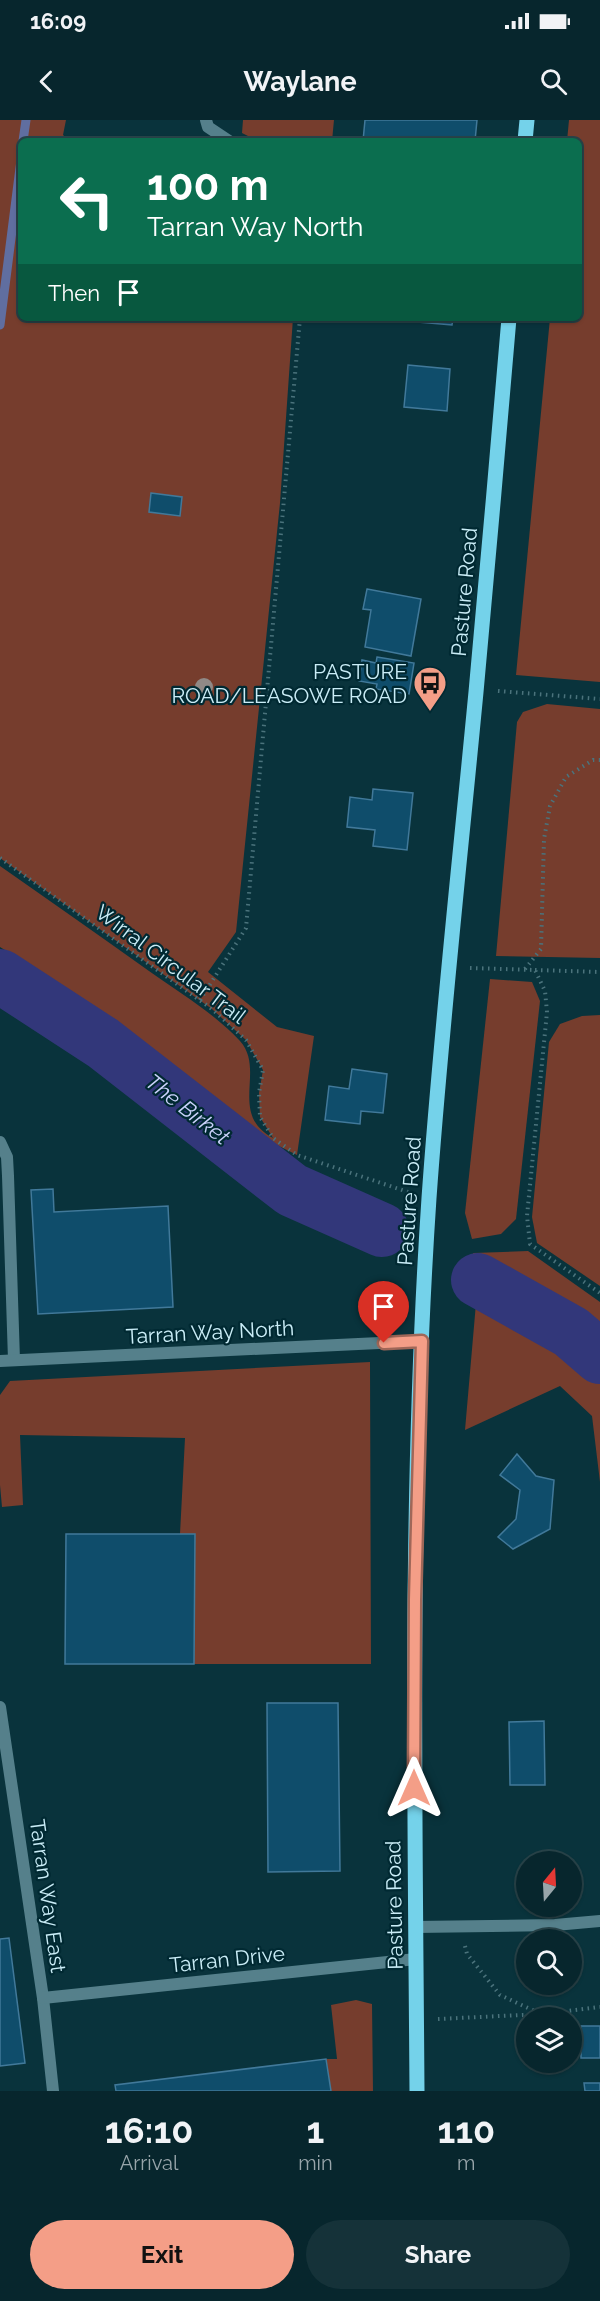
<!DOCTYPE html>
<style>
:root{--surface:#07262d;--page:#153239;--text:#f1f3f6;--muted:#98a5aa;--line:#284349;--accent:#f49e87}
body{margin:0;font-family:Raleway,sans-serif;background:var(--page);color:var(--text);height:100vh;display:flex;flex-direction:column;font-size:22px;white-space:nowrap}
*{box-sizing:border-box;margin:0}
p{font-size:20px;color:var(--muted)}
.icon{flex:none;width:33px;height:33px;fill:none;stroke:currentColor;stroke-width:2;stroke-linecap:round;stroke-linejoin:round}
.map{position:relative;height:1971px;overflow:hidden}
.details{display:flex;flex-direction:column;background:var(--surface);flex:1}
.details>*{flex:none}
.guide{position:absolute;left:18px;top:18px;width:564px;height:183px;border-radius:9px;box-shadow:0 2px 4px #0004,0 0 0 2px var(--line);background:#0b6e4f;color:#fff;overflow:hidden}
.needle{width:39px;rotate:18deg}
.buttons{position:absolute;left:516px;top:1731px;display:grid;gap:12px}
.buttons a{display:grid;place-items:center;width:66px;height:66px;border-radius:50%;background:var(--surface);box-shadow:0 2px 4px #0004,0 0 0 2px var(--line);font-size:30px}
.pin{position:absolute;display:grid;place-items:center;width:51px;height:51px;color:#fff;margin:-62px -26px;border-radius:50% 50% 50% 0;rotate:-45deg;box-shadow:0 0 6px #0007}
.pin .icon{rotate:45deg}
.me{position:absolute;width:66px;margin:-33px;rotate:0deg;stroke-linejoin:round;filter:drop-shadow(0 0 4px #0008)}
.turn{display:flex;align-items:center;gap:21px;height:126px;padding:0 30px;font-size:27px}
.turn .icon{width:78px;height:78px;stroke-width:2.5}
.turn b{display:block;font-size:42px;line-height:51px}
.then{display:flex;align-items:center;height:57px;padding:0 30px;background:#0003;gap:12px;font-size:22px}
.eta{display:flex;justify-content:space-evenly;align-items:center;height:102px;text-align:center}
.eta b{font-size:36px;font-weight:700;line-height:42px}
.action{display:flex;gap:12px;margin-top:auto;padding:12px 30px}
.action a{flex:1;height:69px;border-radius:36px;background:var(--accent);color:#111;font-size:24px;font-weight:700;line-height:69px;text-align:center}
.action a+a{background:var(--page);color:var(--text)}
.status{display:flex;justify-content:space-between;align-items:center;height:42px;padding:0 30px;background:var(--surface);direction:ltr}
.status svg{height:16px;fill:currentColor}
header{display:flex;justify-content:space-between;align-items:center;height:78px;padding:0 30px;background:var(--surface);font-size:27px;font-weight:700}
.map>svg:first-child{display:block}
.green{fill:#763d2d}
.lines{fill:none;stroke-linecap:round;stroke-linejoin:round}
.stream{stroke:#606ea0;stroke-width:9}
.river{stroke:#32377a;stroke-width:54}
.building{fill:#0f4d6b;stroke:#41799a;stroke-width:1.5}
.path{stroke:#4b737c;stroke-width:4;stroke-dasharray:1.5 4.5;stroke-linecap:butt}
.lane{stroke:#55808b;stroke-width:12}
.primary{stroke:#74d2ea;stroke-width:15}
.tree{fill:#908986}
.route-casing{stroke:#9f6758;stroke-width:15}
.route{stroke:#f49e87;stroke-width:10}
.labels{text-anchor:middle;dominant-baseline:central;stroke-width:4.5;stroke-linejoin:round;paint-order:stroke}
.street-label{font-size:21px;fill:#caedf7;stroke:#002932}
.poi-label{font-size:21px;fill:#caedf7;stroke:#002932;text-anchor:end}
.water-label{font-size:22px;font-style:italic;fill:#cad2fb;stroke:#002932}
</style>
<div class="status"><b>16:09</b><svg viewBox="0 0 49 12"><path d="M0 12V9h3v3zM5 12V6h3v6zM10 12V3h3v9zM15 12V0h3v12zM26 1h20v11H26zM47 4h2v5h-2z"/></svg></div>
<header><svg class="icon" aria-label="back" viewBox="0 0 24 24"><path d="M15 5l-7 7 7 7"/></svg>Waylane<svg class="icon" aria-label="search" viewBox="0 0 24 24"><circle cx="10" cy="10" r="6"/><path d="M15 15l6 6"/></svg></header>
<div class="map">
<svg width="600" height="1971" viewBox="0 0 600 1971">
<rect width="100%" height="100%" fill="#09333c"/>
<g class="green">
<path d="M0 0H66L63 15 70 21H21V198H293L280 383 236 812 208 852 277 907 314 916 297 1035 238 1006 55 861 0 827V746C50 781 100 816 149 851 180 873 214 893 240 921 266 950 228 994 273 1018L260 997 259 973 263 950 246 920 212 889 0 738Z"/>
<path d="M243 0H334L332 21H258L242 13Z"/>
<path d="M569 0H600V562L516 555 550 198H579V21H567Z"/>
<path d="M547 584 600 589V838L496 836 517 602 523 592Z"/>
<path d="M490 859 532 862 540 881 516 1099 501 1114 472 1119 465 1093Z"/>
<path d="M600 895V1166L537 1123 532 1097 549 922 560 904 582 896Z"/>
<path d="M528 1131 600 1182V1362L592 1296 560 1266 465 1310 478 1160 473 1133Z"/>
<path d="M370 1242 371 1544H194L195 1414H180L185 1318 20 1315 23 1385 2 1387 0 1365V1275L10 1261Z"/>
<path d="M356 1880 372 1884 373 1971H331L326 1939H337L331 1885Z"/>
</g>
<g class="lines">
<g class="stream">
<path d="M23 21 26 0"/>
<path d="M0 205 21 40"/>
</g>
<g class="river">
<path d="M0 856 103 923 292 1070 382 1110"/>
<path d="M478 1160 571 1212 600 1237"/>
</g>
</g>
<g class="building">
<path d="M365 0H477L475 21H363Z"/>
<path d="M418 198H453L452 205 418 202Z"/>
<path d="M408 245 450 249 447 291 404 287Z"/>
<path d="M151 373 182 377 180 396 149 392Z"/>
<path d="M367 469 421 479 411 536 365 527 371 490 363 489Z"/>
<path d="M377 537 414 543 409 574 376 569 377 564 359 561 362 540 376 543Z"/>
<path d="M373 669 413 673 407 730 373 726 375 710 347 707 350 677 372 680Z"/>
<path d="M352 949 387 954 383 993 361 991 360 1004 325 1000 329 966 349 969Z"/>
<path d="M53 1069 54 1092 168 1086 173 1187 38 1194 31 1070Z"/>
<path d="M517 1334 536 1356 554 1360 550 1409 513 1429 498 1417 516 1399 520 1370 500 1355Z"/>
<path d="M66 1414H195L194 1544H65Z"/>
<path d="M267 1583H338L340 1751 268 1752Z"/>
<path d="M544 1601 545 1665H510L509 1602Z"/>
<path d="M9 1818 25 1943 0 1946V1819Z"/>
<rect x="581" y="1906" width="19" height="32"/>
<path d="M326 1939 331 1971H116L115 1965Z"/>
<path d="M584 1963H600V1971H585Z"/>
</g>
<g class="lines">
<g class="path">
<path d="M498 571 600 579"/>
<path d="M0 738 212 889 246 920 263 950 259 973 260 997 273 1018 297 1035 408 1072"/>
<path d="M470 848 535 850 545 871 547 892 527 1096 530 1124 600 1173"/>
<path d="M525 849 541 829 544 719 550 686 566 657 593 640H600"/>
<path d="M535 850 600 852"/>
<path d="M200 880 246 808 300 198"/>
<path d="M465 1826 467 1834 500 1875 541 1894"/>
<path d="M438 1899 542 1894 600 1887"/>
</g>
<g class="lane">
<path d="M206 0 208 7 229 21"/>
<path d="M0 1022 7 1037 8 1056 14 1240"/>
<path d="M0 1241 421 1221"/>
<path d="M0 1587 43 1878 53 1971"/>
<path d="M415 1807 555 1805 600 1801"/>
<path d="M43 1878 416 1839"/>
</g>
<g class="primary">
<path d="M525 21 527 0"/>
<path d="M417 1971C415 1674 409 1375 429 1078 441 909 460 740 476 572 488 447 498 323 509 198"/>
</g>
</g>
<circle class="tree" cx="204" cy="567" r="9"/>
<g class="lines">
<defs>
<path id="route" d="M384 1223 422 1221 415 1480 414 1668"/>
</defs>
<use href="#route" class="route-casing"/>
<use href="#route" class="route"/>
</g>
<defs>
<symbol id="bus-pin" viewBox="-11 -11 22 30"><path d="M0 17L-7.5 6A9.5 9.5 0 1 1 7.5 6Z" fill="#f49e87" stroke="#002932"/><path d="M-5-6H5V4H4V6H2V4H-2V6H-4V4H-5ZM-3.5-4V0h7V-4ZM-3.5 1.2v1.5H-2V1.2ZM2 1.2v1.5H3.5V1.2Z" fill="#111"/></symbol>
</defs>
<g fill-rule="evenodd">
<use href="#bus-pin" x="411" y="544" width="38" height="52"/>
</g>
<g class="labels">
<g class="street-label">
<text transform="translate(464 472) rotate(-85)">Pasture Road</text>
<text transform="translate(171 844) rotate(37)">Wirral Circular Trail</text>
<text transform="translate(409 1081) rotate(-86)">Pasture Road</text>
<text transform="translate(210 1212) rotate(-3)">Tarran Way North</text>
<text transform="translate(48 1776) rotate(82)">Tarran Way East</text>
<text transform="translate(394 1785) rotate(-91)">Pasture Road</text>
<text transform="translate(227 1839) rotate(-6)">Tarran Drive</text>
</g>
<g class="poi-label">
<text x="407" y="551">PASTURE<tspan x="407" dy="24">ROAD/LEASOWE ROAD</tspan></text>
</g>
<g class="water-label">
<text transform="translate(188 989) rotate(38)">The Birket</text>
</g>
</g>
</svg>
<div class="buttons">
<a><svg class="needle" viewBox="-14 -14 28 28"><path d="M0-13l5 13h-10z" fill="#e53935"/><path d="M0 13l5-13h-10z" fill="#98a5aa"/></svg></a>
<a><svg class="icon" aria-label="search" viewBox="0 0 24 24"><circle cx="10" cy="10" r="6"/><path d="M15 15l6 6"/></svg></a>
<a><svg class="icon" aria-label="layers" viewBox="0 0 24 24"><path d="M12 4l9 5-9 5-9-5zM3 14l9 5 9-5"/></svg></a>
</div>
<div class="pin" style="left:384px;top:1223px;background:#d93025"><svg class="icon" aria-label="arrive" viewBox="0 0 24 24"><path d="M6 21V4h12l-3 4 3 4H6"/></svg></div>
<svg class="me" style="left:414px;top:1668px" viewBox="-20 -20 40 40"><path d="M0-17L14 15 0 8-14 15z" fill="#f49e87" stroke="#fff" stroke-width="4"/></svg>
<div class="guide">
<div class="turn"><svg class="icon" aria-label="left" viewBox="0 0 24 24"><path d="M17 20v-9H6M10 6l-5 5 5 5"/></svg><div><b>100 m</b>Tarran Way North</div></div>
<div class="then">Then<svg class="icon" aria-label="arrive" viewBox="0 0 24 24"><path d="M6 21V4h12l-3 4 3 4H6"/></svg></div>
</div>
</div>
<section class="details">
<div class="eta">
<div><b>16:10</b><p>Arrival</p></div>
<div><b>1</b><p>min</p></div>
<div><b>110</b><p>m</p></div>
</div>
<div class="action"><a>Exit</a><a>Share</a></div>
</section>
